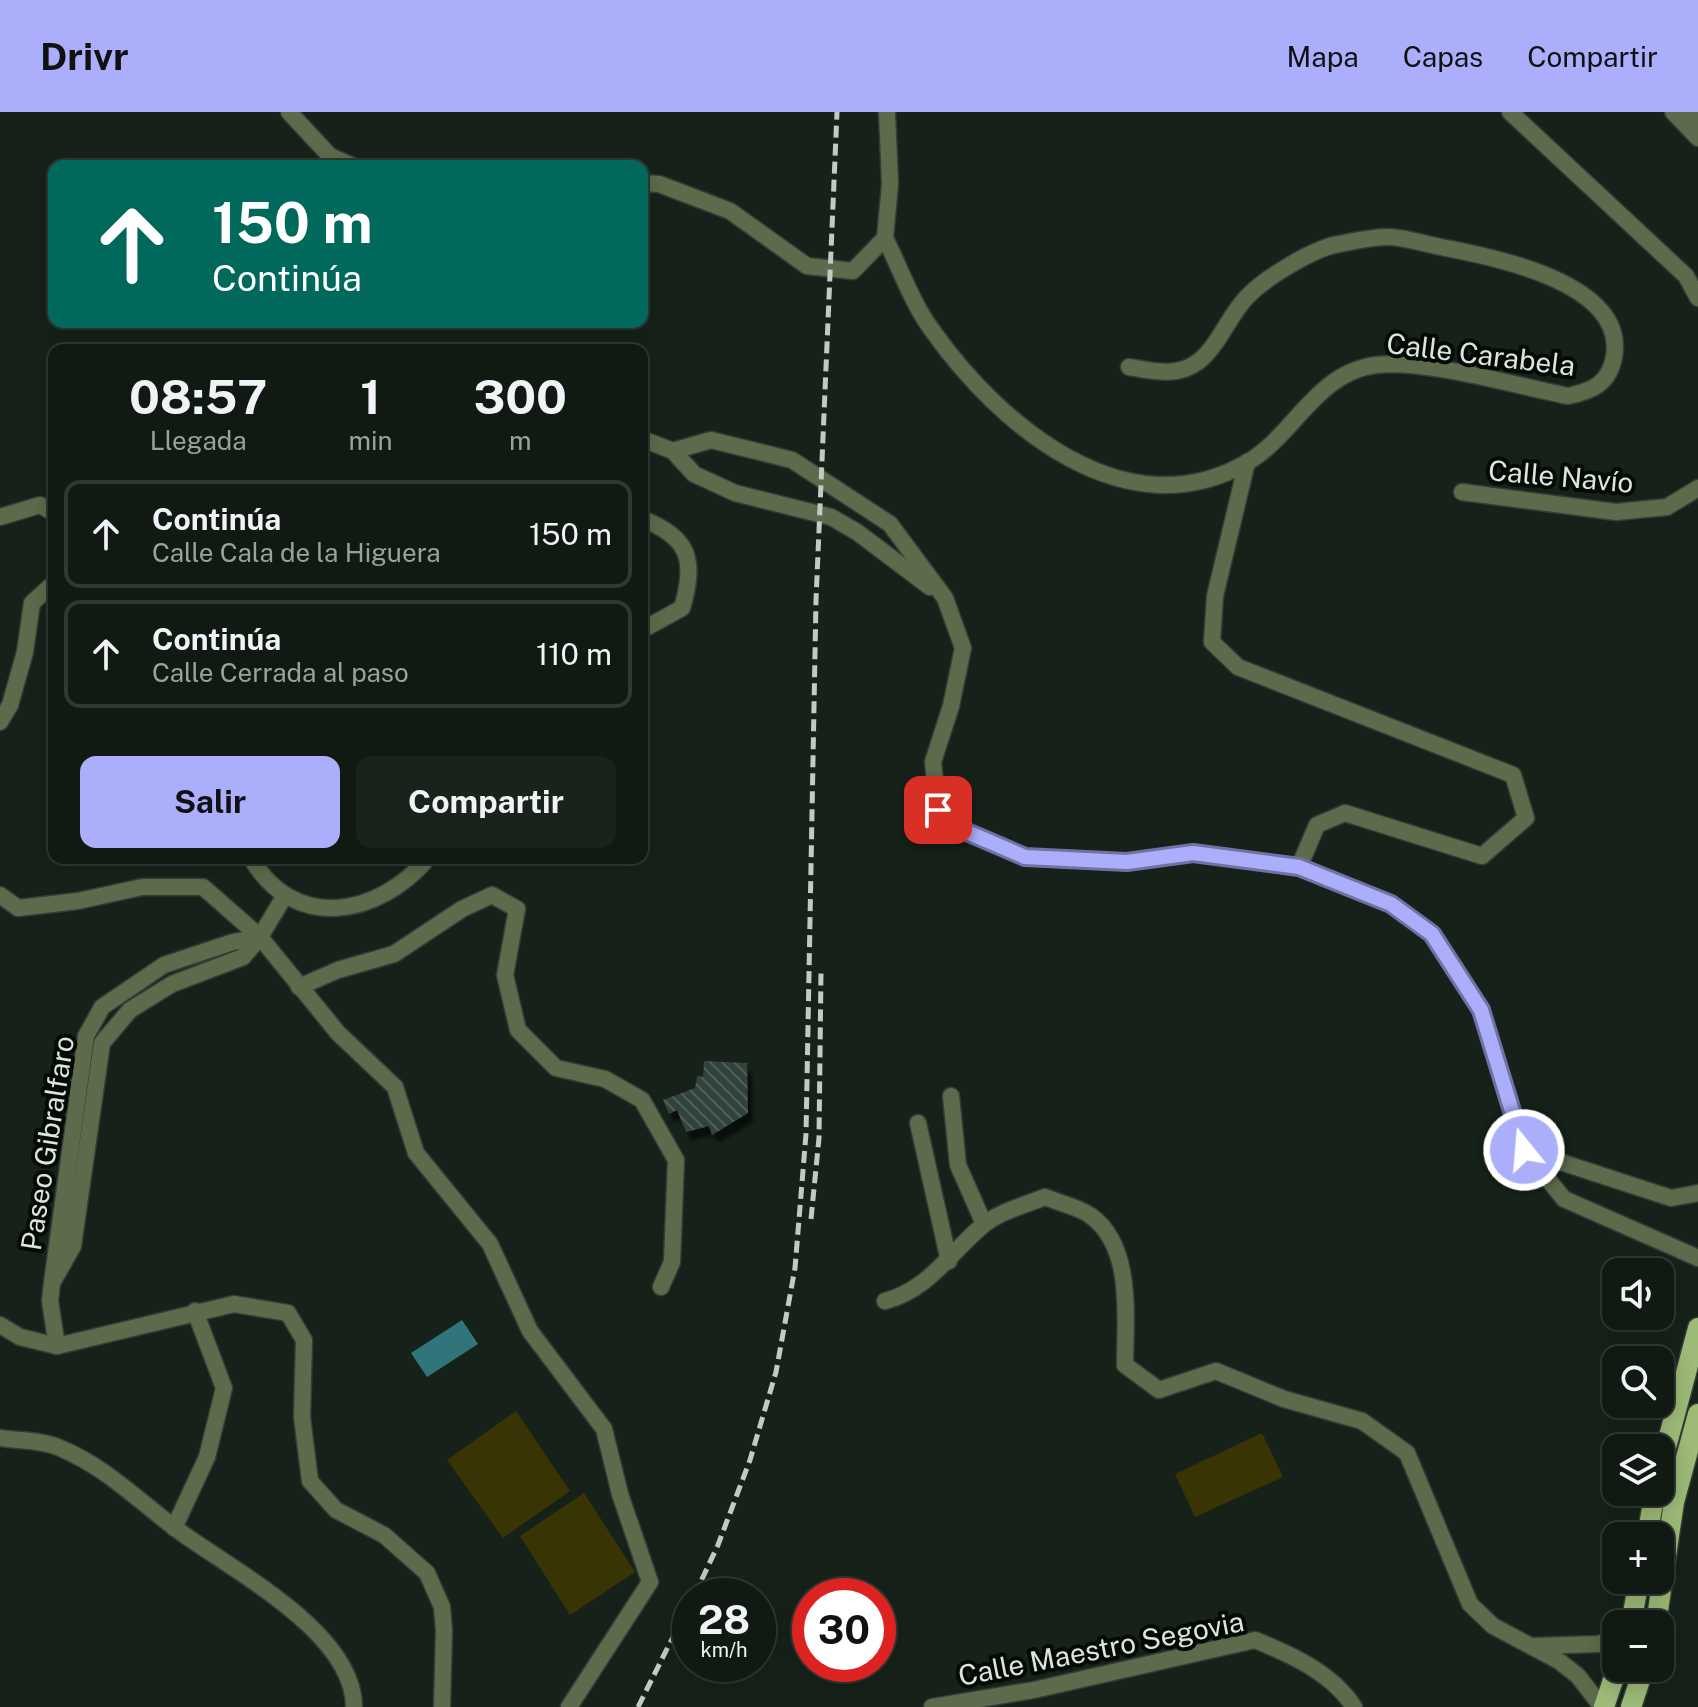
<!DOCTYPE html>
<html lang="es">
<meta charset="utf-8">
<style>
:root{--surface:#101a13;--page:#19231c;--text:#f1f3f6;--muted:#9ca1a0;--line:#303833;--accent:#abaffb}
body{margin:0;font-family:"Public Sans",sans-serif;background:var(--page);color:var(--text);height:100vh;display:flex;flex-direction:column;font-size:30px;white-space:nowrap}
*{box-sizing:border-box;margin:0}
p{font-size:26px;color:var(--muted)}
.icon{flex:none;width:44px;height:44px;fill:none;stroke:currentColor;stroke-width:2;stroke-linecap:round;stroke-linejoin:round}
.map{position:relative;flex:1;overflow:hidden}
.details{position:absolute;left:48px;top:232px;width:600px;height:520px;display:flex;flex-direction:column;background:var(--surface);border-radius:16px;box-shadow:0 4px 20px #0003,0 0 0 2px var(--line)}
.details>*{flex:none}
.banner{position:absolute;left:48px;top:48px;width:600px;height:168px;border-radius:16px;box-shadow:0 4px 20px #0003,0 0 0 2px var(--line);background:#00695c;color:#fff;overflow:hidden}
.controls{position:absolute;left:1602px;top:1146px;display:grid;gap:16px}
.controls a{display:grid;place-items:center;width:72px;height:72px;border-radius:16px;background:var(--surface);box-shadow:0 4px 20px #0003,0 0 0 2px var(--line);font-size:40px}
.speed{position:absolute;left:672px;top:1466px;display:flex;gap:16px;font-size:40px;font-weight:700;text-align:center}
.speed>*{display:grid;place-content:center;width:104px;height:104px;border-radius:50%;background:var(--surface);box-shadow:0 4px 20px #0003,0 0 0 2px var(--line);line-height:1}
.speed small{font-size:20px;font-weight:400}
.speed .limit{border:12px solid #d22;background:#fff;color:#111}
.pin{position:absolute;display:grid;place-items:center;width:68px;height:68px;color:#fff;margin:-34px;border-radius:16px;box-shadow:0 4px 12px #0006}
.me{position:absolute;width:88px;margin:-44px;rotate:343deg;stroke-linejoin:round;filter:drop-shadow(0 0 6px #0008)}
.turn{display:flex;align-items:center;gap:28px;height:168px;padding:0 32px;font-size:36px}
.turn .icon{width:104px;height:104px;stroke-width:2.5}
.turn b{display:block;font-size:56px;line-height:68px}
.eta{display:flex;justify-content:space-evenly;align-items:center;height:136px;text-align:center}
.eta b{font-size:48px;font-weight:700;line-height:56px}
.primary-button{display:flex;gap:16px;margin-top:auto;padding:16px 32px}
.primary-button a{flex:1;height:92px;border-radius:16px;background:var(--accent);color:#111;font-size:32px;font-weight:700;line-height:92px;text-align:center}
.primary-button a+a{background:var(--page);color:var(--text)}
ul{padding:0;list-style:none}
li{display:flex;align-items:center;gap:24px;height:108px;margin:0 16px 12px;padding:0 16px;border:4px solid var(--line);border-radius:16px}
li div{flex:1}
li b{display:block;font-size:30px}
li em{font-style:normal}
header{display:flex;align-items:center;gap:48px;box-sizing:border-box;height:112px;padding:0 40px;background:var(--accent);color:#111}
header strong{font-size:38px}
nav{display:flex;gap:44px;margin-inline-start:auto;font-size:28px}
.map>svg:first-child{display:block}
.green{fill:#393403}
.water{fill:#31747a}
.building{fill:url(#building-back-hatch);filter:url(#shadow)}
.lines{fill:none;stroke-linecap:round;stroke-linejoin:round}
.street-casing{stroke:#323d35;stroke-width:19}
.primary-casing{stroke:#323d35;stroke-width:23}
.street{stroke:#5d6b4c;stroke-width:16}
.primary{stroke:#9dba77;stroke-width:20}
.rail{stroke:#c2cac4;stroke-width:5;stroke-dasharray:12 6;stroke-linecap:butt}
.route-casing{stroke:#6f72a3;stroke-width:20}
.route{stroke:#abaffb;stroke-width:14}
.labels{text-anchor:middle;dominant-baseline:central;stroke-width:8;stroke-linejoin:round;paint-order:stroke}
.street-label{font-size:28px;fill:#dde5df;stroke:#050a06}
</style>
<header>
<strong>Drivr</strong>
<nav><a>Mapa</a><a>Capas</a><a>Compartir</a></nav>
</header>
<div class="map">
<svg width="1698" height="1595" viewBox="0 0 1698 1595">
<defs>
<pattern id="building-back-hatch" width="6" height="6" patternUnits="userSpaceOnUse" patternTransform="scale(2)"><rect width="6" height="6" fill="#31433e"/><path d="M-1 5l2 2M0 0l6 6M5-1l2 2" fill="none" stroke="#4e5e59"/></pattern>
<filter id="shadow"><feDropShadow dx="5" dy="9" stdDeviation="2" flood-color="#0009"/></filter>
</defs>
<rect width="100%" height="100%" fill="#162219"/>
<g class="green">
<path d="M516 1299 570 1379 503 1426 447 1348Z"/>
<path d="M1262 1321 1283 1365 1195 1405 1175 1362Z"/>
<path d="M584 1381 635 1460 570 1503 520 1424Z"/>
</g>
<path class="water" d="M462 1208 478 1232 427 1265 411 1241Z"/>
<path class="building" d="M704 949 747 951 748 1001 712 1023 709 1014 686 1020 677 998 669 1002 663 988 695 976 697 964 703 965Z"/>
<g class="lines">
<defs>
<g id="street">
<path d="M289 0 330 44 353 54"/>
<path d="M1510 0 1686 164 1698 186"/>
<path d="M1673 0 1698 26"/>
<path d="M1690 0 1698 8"/>
<path d="M642 71 659 72 730 99 807 154 853 159 885 126"/>
<path d="M885 126C900 156 912 191 932 218 999 313 1126 421 1248 350 1294 323 1317 260 1376 253 1424 247 1517 274 1568 284 1592 279 1609 272 1614 245 1627 170 1492 145 1441 135 1424 132 1405 125 1388 125 1372 125 1355 129 1339 132 1314 136 1263 167 1246 186 1229 204 1218 234 1199 249 1178 266 1152 259 1129 255"/>
<path d="M885 126 890 72 887 0"/>
<path d="M642 327 673 339 694 362 735 381 831 405 857 420 930 475"/>
<path d="M673 339 711 328 792 348 890 412 945 486 963 536 951 594 933 650 938 698 967 720 1025 745 1127 750 1193 741 1299 755 1391 792 1432 822 1481 898 1524 1038 1564 1087 1698 1146"/>
<path d="M1247 350 1215 484 1212 530 1238 555 1513 663 1526 706 1482 744 1345 701 1317 713 1299 755"/>
<path d="M1462 380 1616 400 1667 395 1698 376"/>
<path d="M0 405 40 393 54 401"/>
<path d="M642 407C690 425 696 449 682 496L642 518"/>
<path d="M0 610 10 593 25 540 32 491 54 471"/>
<path d="M251 746C294 820 378 805 428 746"/>
<path d="M0 783 18 796 78 789 142 775H203L260 825 338 921 395 975 416 1041 490 1132 530 1219 604 1317 620 1382 650 1470 569 1595"/>
<path d="M260 825 284 785"/>
<path d="M299 875 338 858 394 842 462 797 492 783 517 797 505 863 518 918 556 956 605 967 642 988 676 1048 672 1150 661 1175"/>
<path d="M951 984 958 1053 984 1112"/>
<path d="M918 1011 949 1149"/>
<path d="M1524 1038 1671 1086 1698 1081"/>
<path d="M52 1171 73 1134 102 931 130 898 172 872 243 845 260 825 233 830 164 853 102 895 86 924 52 1171 50 1189 57 1234"/>
<path d="M885 1189C928 1178 951 1140 982 1114 998 1100 1025 1093 1045 1085 1059 1091 1079 1095 1091 1104 1134 1135 1125 1207 1125 1253L1159 1278 1216 1259 1284 1287 1362 1309 1407 1341 1470 1492 1493 1514 1559 1549 1578 1564 1602 1595"/>
<path d="M0 1213 20 1225 57 1234 234 1192 288 1201 304 1228 302 1305 310 1369 336 1398 384 1423 427 1461 442 1495 444 1519 442 1595"/>
<path d="M0 1326C19 1329 43 1328 60 1336 104 1354 138 1388 175 1416 229 1457 354 1519 354 1595"/>
<path d="M174 1416 207 1345 224 1276 195 1199"/>
<path d="M1535 1534 1599 1532 1616 1525"/>
<path d="M932 1595 1034 1578 1255 1528C1292 1543 1332 1561 1354 1595"/>
</g>
<g id="primary">
<path d="M1660 1358 1698 1216"/>
<path d="M1647 1424 1655 1380"/>
<path d="M1631 1512 1639 1468"/>
<path d="M1656 1512 1674 1390 1698 1302"/>
<path d="M1604 1595 1617 1556"/>
<path d="M1631 1595 1644 1556"/>
</g>
</defs>
<use href="#street" class="street-casing"/>
<use href="#primary" class="primary-casing"/>
<use href="#street" class="street"/>
<use href="#primary" class="primary"/>
<g class="rail">
<path d="M811 1107 819 1026 821 859"/>
<path d="M694 1484 718 1433 750 1348 776 1260 795 1156 806 1022 816 488 837 0"/>
<path d="M638 1595 690 1491"/>
</g>
</g>
<g class="lines">
<defs>
<path id="route" d="M938 698 967 720 1025 745 1127 750 1193 741 1299 755 1391 792 1432 822 1481 898 1524 1038"/>
</defs>
<use href="#route" class="route-casing"/>
<use href="#route" class="route"/>
</g>
<g class="labels">
<g class="street-label">
<text transform="translate(1481 242) rotate(7)">Calle Carabela</text>
<text transform="translate(1561 364) rotate(5)">Calle Navío</text>
<text transform="translate(47 1031) rotate(-81)">Paseo Gibralfaro</text>
<text transform="translate(1101 1536) rotate(-11)">Calle Maestro Segovia</text>
</g>
</g>
</svg>
<div class="controls">
<a><svg class="icon" aria-label="sound" viewBox="0 0 24 24"><path d="M4 9h4l5-4v14l-5-4H4zM17 9q2 3 0 6"/></svg></a>
<a><svg class="icon" aria-label="search" viewBox="0 0 24 24"><circle cx="10" cy="10" r="6"/><path d="M15 15l6 6"/></svg></a>
<a><svg class="icon" aria-label="layers" viewBox="0 0 24 24"><path d="M12 4l9 5-9 5-9-5zM3 14l9 5 9-5"/></svg></a>
<a>+</a>
<a>−</a>
</div>
<div class="speed"><div>28<small>km/h</small></div><div class="limit">30</div></div>
<div class="pin" style="left:938px;top:698px;background:#d93025"><svg class="icon" aria-label="arrive" viewBox="0 0 24 24"><path d="M6 21V4h12l-3 4 3 4H6"/></svg></div>
<svg class="me" style="left:1524px;top:1038px" viewBox="-20 -20 40 40"><circle r="17" fill="#abaffb" stroke="#fff" stroke-width="3"/><path d="M0-11L8 9 0 5-8 9z" fill="#fff"/></svg>
<div class="banner">
<div class="turn"><svg class="icon" aria-label="ahead" viewBox="0 0 24 24"><path d="M12 20V5M6 11l6-6 6 6"/></svg><div><b>150 m</b>Continúa</div></div>
</div>
<section class="details">
<div class="eta">
<div><b>08:57</b><p>Llegada</p></div>
<div><b>1</b><p>min</p></div>
<div><b>300</b><p>m</p></div>
</div>
<ul>
<li><svg class="icon" aria-label="ahead" viewBox="0 0 24 24"><path d="M12 20V5M6 11l6-6 6 6"/></svg><div><b>Continúa</b><p>Calle Cala de la Higuera</p></div><em>150 m</em></li>
<li><svg class="icon" aria-label="ahead" viewBox="0 0 24 24"><path d="M12 20V5M6 11l6-6 6 6"/></svg><div><b>Continúa</b><p>Calle Cerrada al paso</p></div><em>110 m</em></li>
</ul>
<div class="primary-button"><a>Salir</a><a>Compartir</a></div>
</section>
</div>
